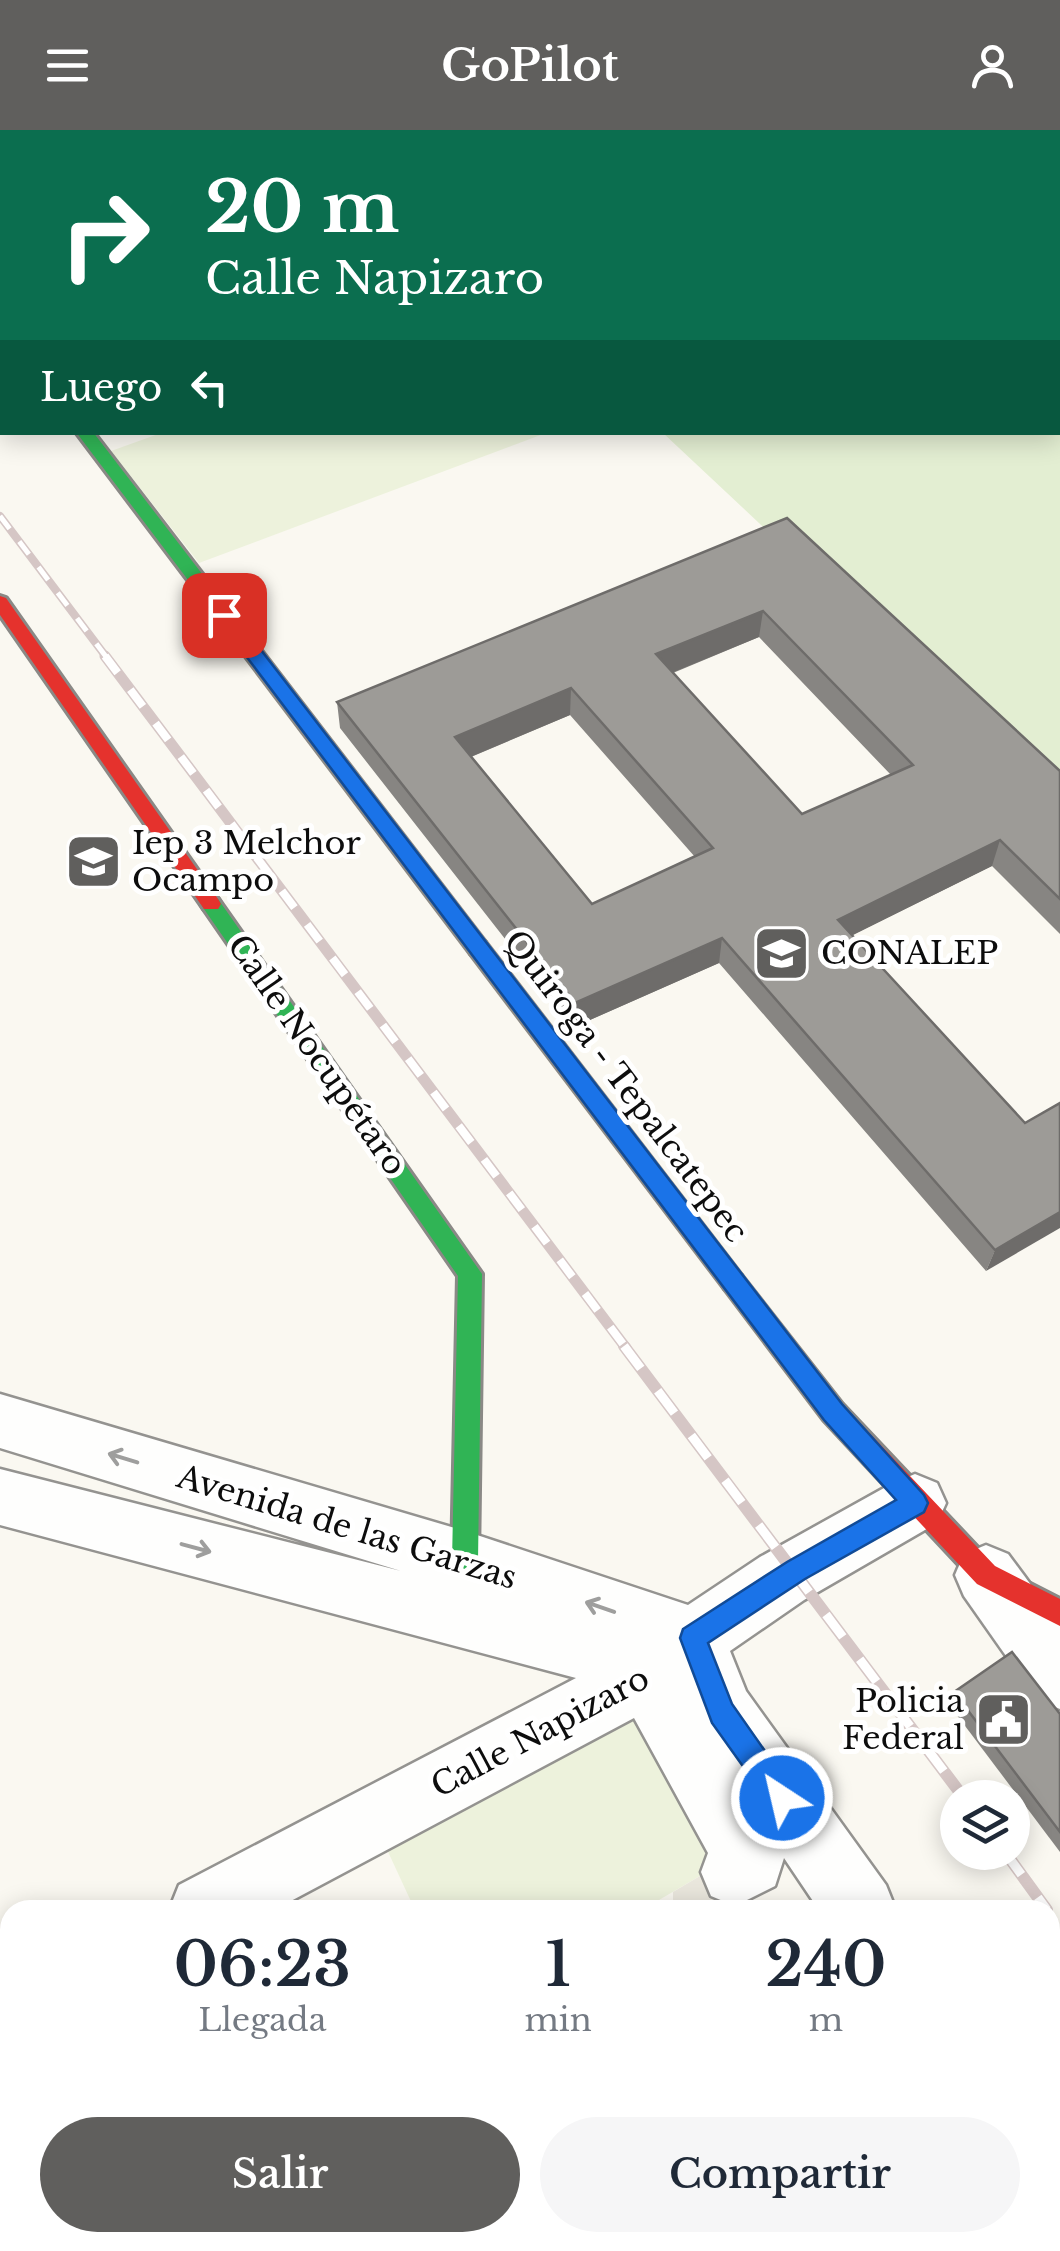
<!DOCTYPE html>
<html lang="es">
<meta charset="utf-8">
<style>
:root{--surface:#fff;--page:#f6f6f7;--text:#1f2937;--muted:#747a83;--accent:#605f5d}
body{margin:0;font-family:"Libre Baskerville",serif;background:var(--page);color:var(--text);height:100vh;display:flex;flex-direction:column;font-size:38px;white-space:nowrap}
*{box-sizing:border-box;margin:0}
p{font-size:32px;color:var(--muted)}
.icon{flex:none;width:55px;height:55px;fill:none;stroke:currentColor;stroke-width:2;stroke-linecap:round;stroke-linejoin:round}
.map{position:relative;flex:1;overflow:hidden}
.drawer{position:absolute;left:0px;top:1770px;width:1060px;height:352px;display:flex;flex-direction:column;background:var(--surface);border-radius:30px 30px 0 0;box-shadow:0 5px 25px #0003}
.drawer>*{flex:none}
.hud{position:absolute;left:0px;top:0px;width:1060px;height:305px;box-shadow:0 5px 25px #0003;background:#0b6e4f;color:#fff;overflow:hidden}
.tools{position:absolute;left:940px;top:1650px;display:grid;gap:20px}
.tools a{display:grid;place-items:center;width:90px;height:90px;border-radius:50%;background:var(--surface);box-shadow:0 5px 25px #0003;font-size:50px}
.pin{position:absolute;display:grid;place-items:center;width:85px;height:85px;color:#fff;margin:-42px;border-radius:20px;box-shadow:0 5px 15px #0006}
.me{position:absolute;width:110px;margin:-55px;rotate:325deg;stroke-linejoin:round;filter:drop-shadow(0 0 8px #0008)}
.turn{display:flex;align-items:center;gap:35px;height:210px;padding:0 40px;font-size:45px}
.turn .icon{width:130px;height:130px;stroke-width:2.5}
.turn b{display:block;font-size:70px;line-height:85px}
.then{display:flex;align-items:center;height:95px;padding:0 40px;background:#0003;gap:20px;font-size:38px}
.eta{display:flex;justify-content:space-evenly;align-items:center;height:170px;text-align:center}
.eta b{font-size:60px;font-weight:600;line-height:70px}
.cta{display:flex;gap:20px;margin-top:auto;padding:20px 40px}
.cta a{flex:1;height:115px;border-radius:60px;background:var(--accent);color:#fff;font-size:40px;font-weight:600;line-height:115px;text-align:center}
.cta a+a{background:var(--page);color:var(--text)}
header{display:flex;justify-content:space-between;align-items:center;height:130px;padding:0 40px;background:var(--accent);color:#fff;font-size:45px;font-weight:600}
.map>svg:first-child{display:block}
.green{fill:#e3eed2}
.pitch{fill:#edf2dc}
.plaza{fill:#eae7dd}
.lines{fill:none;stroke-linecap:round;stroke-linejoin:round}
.lane-casing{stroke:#949390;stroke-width:4}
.street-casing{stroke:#949390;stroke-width:5}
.fast-casing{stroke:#8a8986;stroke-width:6}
.slow-casing{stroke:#8a8986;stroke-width:6}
.jam-casing{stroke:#8a8986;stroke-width:6}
.lane{fill:#fefefd;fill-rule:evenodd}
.street{fill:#fefefd;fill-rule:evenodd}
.fast{fill:#30b455;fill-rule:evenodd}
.slow{fill:#ff9f0a;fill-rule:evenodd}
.jam{fill:#e5322d;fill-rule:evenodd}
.rail-far2-casing{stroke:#d5c6c5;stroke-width:8}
.rail-far1-casing{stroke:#d5c6c5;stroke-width:11}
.rail-casing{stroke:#d5c6c5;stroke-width:12}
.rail-far2{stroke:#fff;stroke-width:5;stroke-dasharray:16;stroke-linecap:butt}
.rail-far1{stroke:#fff;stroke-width:8;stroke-dasharray:21;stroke-linecap:butt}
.rail{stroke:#fff;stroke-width:9;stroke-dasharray:28;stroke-linecap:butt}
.wall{fill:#878582;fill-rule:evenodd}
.shaded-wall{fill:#6e6c6a}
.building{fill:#9d9b97;stroke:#6e6c6a;stroke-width:2.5;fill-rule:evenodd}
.oneway{stroke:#9e9e9d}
.route{fill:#1a73e8;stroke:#114b97;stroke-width:2.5}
.labels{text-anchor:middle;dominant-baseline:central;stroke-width:10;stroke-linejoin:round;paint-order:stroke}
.poi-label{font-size:32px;fill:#0d0d0d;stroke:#fff;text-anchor:start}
.street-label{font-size:32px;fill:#0d0d0d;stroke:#fff}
</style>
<header><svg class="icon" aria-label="menu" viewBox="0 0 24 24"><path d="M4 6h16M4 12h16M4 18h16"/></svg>GoPilot<svg class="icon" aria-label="person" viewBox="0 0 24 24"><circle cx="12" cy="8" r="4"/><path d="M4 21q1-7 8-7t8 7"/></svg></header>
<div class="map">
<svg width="1060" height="2121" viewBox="0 0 1060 2121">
<rect width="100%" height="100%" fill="#faf8f1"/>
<path class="green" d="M0 0H1060V675L663 303 1058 302V2H2V96Z"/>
<g class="pitch">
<path d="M164 302 546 303 199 433 111 321Z"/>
<path d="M638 1572 727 1730 642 1780H415L383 1711Z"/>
</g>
<g class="plaza">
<path d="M727 1730 754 1780H673V1762Z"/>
<path d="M684 2113H797L795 2121H682Z"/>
</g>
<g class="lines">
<defs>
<path id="lane" d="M120 2112H160L156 2121H117Z"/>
<g id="street">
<path d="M0 1264 465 1401 688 1475 760 1427 893 1353 915 1344 937 1353 946 1373 937 1393 804 1470 730 1521 746 1561 886 1755 896 1780H819L784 1728 775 1756 735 1776 711 1766 701 1742 708 1723 634 1588 274 1780H169L179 1755 576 1548 0 1395V1339L401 1441 0 1318Z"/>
<path d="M986 1415 1008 1424 1060 1494V1579L1037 1570 964 1466 955 1445 964 1424Z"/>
<path d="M10 1847V1921L0 1925V1851Z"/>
<path d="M1050 2009 1060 2013V2098L1050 2094Z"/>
<path d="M379 2112H476L472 2121H378Z"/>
</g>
<g id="fast">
<path d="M0 187 2 188V201L0 200Z"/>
<path d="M76 302H93L485 812 488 818 485 824H471Z"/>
<path d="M211 766 218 769 482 1144 478 1431 474 1440 465 1443 456 1440 452 1431 458 1146 204 779 201 774 204 769Z"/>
</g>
<path id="slow" d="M478 810 485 812 741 1145 745 1152 741 1159 733 1162 725 1159 471 824 468 818Z"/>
<g id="jam">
<path d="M0 466 6 468 218 769 221 774 218 779H204L0 485Z"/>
<path d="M733 1142 741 1145 842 1274 995 1436 1060 1469V1496L977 1454 824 1290 725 1159 721 1152 725 1145Z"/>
</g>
</defs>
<use href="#lane" class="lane-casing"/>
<use href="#street" class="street-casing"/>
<use href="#fast" class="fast-casing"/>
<use href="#slow" class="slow-casing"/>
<use href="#jam" class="jam-casing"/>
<use href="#lane" class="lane"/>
<use href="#street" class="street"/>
<use href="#fast" class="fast"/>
<use href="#slow" class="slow"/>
<use href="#jam" class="jam"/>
<defs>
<path id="rail-far2" d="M0 386 107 528"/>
<path id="rail-far1" d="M105 526 626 1218"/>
<g id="rail">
<path d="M624 1216 964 1668"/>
<path d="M1005 1722 1047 1780"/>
</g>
</defs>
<use href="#rail-far2" class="rail-far2-casing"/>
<use href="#rail-far1" class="rail-far1-casing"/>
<use href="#rail" class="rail-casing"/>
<use href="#rail-far2" class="rail-far2"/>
<use href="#rail-far1" class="rail-far1"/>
<use href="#rail" class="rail"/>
</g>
<g class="wall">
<path d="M787 388 1060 641V804L992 736 852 805 1025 993 1060 973 986 1141 719 833 574 897 340 598 337 572ZM759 507 891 645 802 684 673 543ZM570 585 695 727 592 774 471 627Z"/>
<path d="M954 1562 1060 1584V1722L947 1572Z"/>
<path d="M797 2112H941L939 2121H795Z"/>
</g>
<g class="shaded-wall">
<path d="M763 481 759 507 654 550 656 524Z"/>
<path d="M571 558 570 585 456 633 455 607Z"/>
<path d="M1000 710 992 736 833 815 838 790Z"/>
<path d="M722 808 719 833 574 897 575 873Z"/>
<path d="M1060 1082V1098L986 1141 995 1120Z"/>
</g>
<g class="building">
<path d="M787 388 1060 641V769L1000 710 838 790 1025 993 1060 973V1082L995 1120 722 808 575 873 337 572ZM763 481 913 635 802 684 656 524ZM571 558 713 718 592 774 455 607Z"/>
<path d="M1012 1522 1060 1584V1702L954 1562Z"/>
<path d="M306 2112H358L380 2121H303Z"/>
<path d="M567 2112H621L646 2121H565Z"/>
<path d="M804 2112H941L939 2121H802Z"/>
</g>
<defs><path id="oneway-shaft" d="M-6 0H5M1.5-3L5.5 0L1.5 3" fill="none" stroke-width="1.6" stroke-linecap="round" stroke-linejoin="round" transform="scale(2.5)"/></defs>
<g class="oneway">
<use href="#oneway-shaft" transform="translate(123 1328) rotate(-163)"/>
<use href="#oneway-shaft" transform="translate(196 1418) rotate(15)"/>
<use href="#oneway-shaft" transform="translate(600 1477) rotate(-161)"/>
</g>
<path class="route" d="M224 479 231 481 842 1274 924 1365 928 1373 924 1382 805 1449 708 1513 732 1574 791 1658 795 1668 791 1677 782 1681 772 1677 712 1593 680 1508 683 1499 787 1432 896 1370 824 1290 218 489 215 485Z"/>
<defs>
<symbol id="school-square" viewBox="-11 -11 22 22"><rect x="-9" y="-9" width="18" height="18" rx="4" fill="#605f5d" stroke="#fff"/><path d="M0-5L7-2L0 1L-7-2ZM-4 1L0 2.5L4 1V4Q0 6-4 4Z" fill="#fff"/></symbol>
<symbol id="civic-square" viewBox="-11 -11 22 22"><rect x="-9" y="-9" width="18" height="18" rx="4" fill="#605f5d" stroke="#fff"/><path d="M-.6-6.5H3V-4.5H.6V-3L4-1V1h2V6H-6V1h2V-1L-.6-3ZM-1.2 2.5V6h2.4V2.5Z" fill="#fff"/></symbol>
</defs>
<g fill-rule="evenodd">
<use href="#school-square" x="62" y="700" width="63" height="63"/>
<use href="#school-square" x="750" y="792" width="63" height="63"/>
<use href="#civic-square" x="972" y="1558" width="63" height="63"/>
</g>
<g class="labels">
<g class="poi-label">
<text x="132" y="713">Iep 3 Melchor<tspan x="132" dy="37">Ocampo</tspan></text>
<text x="821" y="823">CONALEP</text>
<text x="964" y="1571" text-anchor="end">Policia<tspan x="964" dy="37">Federal</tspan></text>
</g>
<g class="street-label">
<text transform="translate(317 925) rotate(55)">Calle Nocupétaro</text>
<text transform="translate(626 956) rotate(53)">Quiroga - Tepalcatepec</text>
<text transform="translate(347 1397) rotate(17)">Avenida de las Garzas</text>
<text transform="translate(540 1602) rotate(-28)">Calle Napizaro</text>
</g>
</g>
</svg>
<div class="tools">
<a><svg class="icon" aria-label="layers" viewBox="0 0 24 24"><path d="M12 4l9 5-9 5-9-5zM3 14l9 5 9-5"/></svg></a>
</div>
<div class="pin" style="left:224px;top:485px;background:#d93025"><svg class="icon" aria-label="arrive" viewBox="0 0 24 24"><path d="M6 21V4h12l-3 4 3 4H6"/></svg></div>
<svg class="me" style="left:782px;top:1668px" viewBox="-20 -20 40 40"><circle r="17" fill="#1a73e8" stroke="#fff" stroke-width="3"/><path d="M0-11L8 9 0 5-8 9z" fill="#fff"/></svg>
<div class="hud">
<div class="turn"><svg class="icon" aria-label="right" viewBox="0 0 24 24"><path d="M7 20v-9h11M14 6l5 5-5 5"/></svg><div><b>20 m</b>Calle Napizaro</div></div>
<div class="then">Luego<svg class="icon" aria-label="left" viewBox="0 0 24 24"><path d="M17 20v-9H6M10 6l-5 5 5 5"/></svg></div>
</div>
<section class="drawer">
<div class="eta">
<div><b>06:23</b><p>Llegada</p></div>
<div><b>1</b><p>min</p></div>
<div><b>240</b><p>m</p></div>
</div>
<div class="cta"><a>Salir</a><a>Compartir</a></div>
</section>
</div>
